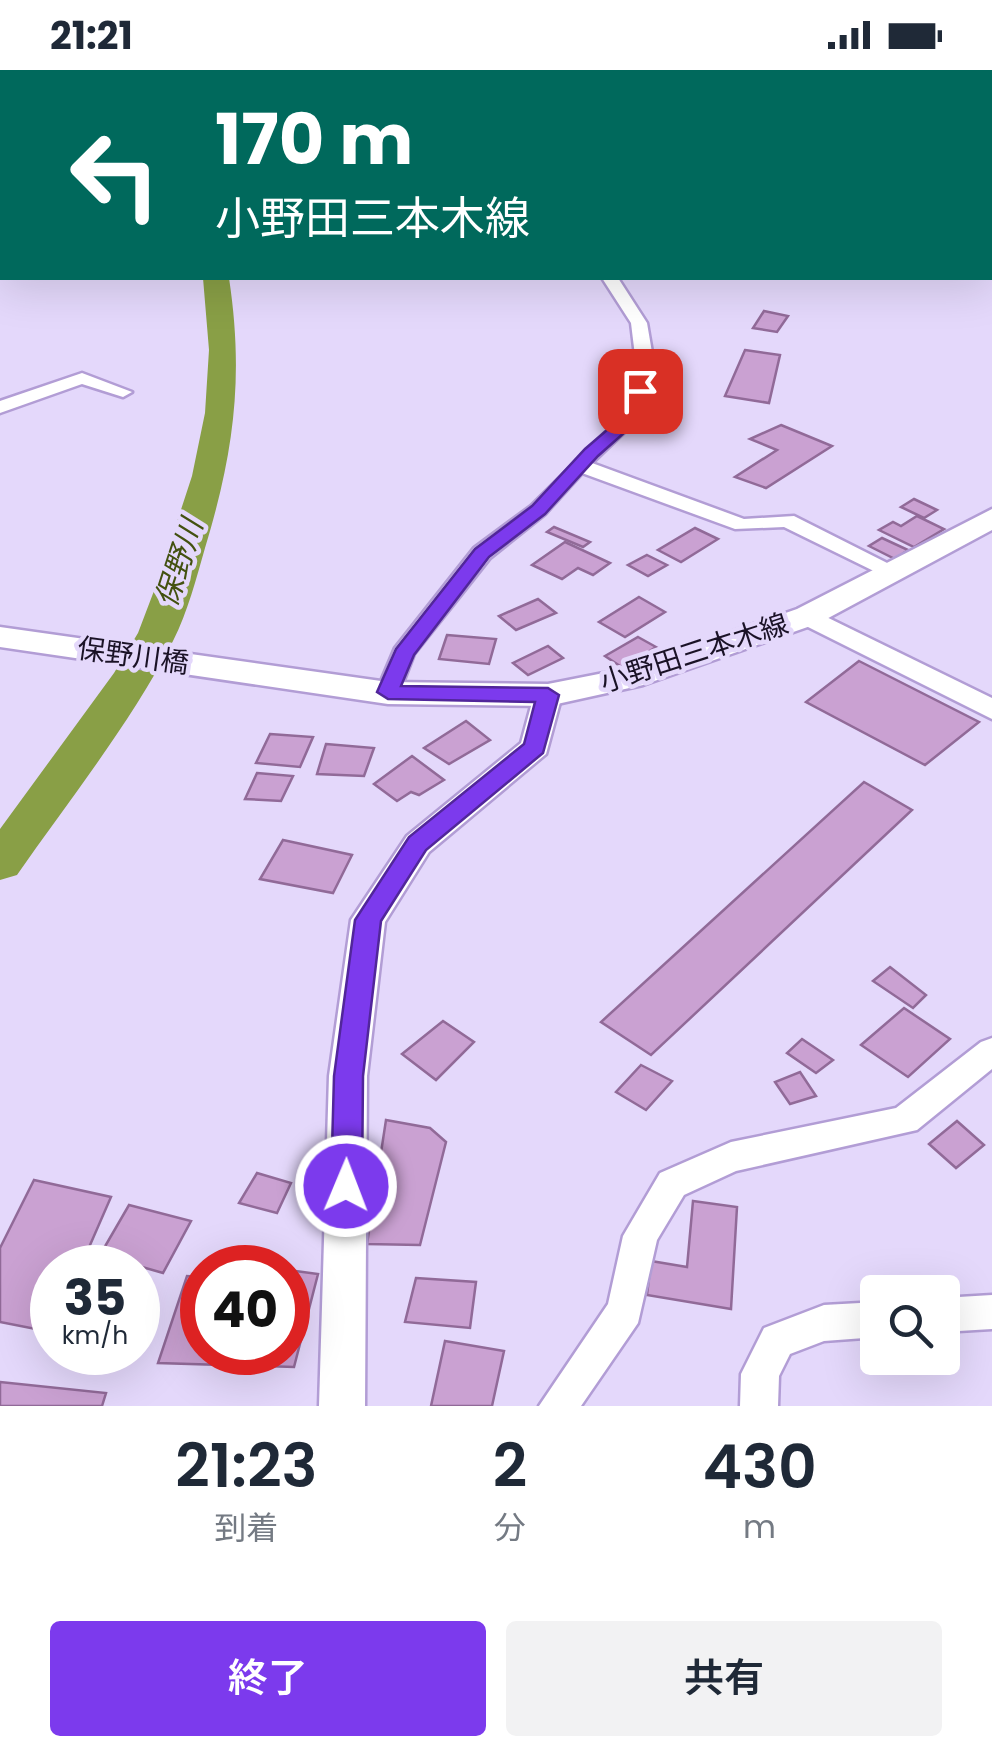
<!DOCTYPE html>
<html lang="ja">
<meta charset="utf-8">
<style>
:root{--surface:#fff;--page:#f2f2f3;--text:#1f2937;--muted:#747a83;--accent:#7c3aed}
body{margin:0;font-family:Poppins,"Noto Sans JP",sans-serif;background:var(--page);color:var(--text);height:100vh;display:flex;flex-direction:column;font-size:38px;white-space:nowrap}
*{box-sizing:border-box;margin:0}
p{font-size:32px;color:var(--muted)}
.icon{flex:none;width:55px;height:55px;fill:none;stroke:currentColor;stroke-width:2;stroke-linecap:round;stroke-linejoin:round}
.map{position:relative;height:1336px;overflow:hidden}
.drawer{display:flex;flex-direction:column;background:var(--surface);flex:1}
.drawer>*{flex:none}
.top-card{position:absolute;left:0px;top:0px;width:992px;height:210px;box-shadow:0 10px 40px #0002;background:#00695c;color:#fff;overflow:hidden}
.buttons{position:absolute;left:860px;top:1205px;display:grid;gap:20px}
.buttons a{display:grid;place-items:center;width:100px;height:100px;border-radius:10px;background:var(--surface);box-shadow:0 10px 40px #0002;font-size:50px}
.speed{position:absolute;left:30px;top:1175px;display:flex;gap:20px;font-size:50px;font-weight:700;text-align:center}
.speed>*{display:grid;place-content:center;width:130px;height:130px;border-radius:50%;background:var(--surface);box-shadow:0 10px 40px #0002;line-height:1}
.speed small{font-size:25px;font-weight:400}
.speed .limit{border:15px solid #d22;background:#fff;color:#111}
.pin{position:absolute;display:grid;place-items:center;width:85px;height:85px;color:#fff;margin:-42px;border-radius:20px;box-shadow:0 5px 15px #0006}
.me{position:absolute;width:110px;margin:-55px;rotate:1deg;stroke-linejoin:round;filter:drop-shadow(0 0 8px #0008)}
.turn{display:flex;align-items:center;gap:35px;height:210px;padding:0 50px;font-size:45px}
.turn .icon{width:130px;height:130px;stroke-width:2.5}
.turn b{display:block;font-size:70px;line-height:85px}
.eta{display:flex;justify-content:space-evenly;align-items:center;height:170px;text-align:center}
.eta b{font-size:60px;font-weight:600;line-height:70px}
.cta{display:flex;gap:20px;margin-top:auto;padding:20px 50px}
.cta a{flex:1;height:115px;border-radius:10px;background:var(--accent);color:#fff;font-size:40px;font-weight:600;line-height:115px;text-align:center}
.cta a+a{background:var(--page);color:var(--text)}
.status{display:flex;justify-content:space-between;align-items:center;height:70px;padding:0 50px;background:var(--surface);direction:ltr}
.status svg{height:28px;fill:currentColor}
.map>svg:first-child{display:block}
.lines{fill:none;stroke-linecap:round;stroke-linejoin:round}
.river{fill:#899f46;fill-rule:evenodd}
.building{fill:#caa1d2;stroke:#916a98;stroke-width:2.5}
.minor-casing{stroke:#b29dd5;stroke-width:5}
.tertiary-casing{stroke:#b29dd5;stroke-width:5}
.secondary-casing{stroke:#b29dd5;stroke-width:5}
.minor{fill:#fff;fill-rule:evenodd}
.tertiary{fill:#fff;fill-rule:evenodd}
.secondary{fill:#fff;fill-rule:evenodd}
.route{fill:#7c3aed;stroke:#51269a;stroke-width:2.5}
.labels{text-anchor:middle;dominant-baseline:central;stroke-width:9;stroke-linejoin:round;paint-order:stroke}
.street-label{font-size:28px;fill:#1a1226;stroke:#e4d8fb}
.water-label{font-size:30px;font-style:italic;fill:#435110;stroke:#e4d8fb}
</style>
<div class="status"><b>21:21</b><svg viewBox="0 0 49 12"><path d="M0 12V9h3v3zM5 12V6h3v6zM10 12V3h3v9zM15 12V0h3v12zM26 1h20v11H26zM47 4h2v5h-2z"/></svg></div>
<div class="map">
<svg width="992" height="1336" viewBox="0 0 992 1336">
<rect width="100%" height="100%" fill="#e4d8fb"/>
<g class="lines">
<g class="river">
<path d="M144 0H164L165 2H145Z"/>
<path d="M203 208H229C244 307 234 382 205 478 196 509 188 541 173 571 130 654 70 729 17 805L0 810V759L114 603 138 563 157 513 192 406 205 343 209 280Z"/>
</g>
</g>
<g class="building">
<path d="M764 241 788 246 777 262 753 258Z"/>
<path d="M745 280 780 285 769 333 725 326Z"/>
<path d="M781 355 832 376 766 418 735 407 777 380 750 369Z"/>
<path d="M914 429 937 440 924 448 901 437Z"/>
<path d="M917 446 944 459 914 477 879 460 893 452 901 456Z"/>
<path d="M554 457 590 472 583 477 547 462Z"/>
<path d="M695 458 718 469 681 492 658 480Z"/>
<path d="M882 468 908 480 895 489 869 476Z"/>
<path d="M565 472 610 493 593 505 578 498 562 509 532 495Z"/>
<path d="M647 485 667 495 648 506 628 495Z"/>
<path d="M639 527 665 542 625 567 599 552Z"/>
<path d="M538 529 556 543 516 560 499 546Z"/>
<path d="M447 565 496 569 489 594 439 589Z"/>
<path d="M638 567 656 577 623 598 605 586Z"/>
<path d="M548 576 563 588 528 605 513 593Z"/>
<path d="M859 591 979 652 925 695 806 632Z"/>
<path d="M466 651 490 670 449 694 424 678Z"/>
<path d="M270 664 313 667 300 697 256 693Z"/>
<path d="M326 674 374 678 364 706 317 704Z"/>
<path d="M412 686 444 710 419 725 411 722 397 731 374 714Z"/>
<path d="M257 703 293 706 281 731 245 729Z"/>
<path d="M864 712 912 740 651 985 601 952Z"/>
<path d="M283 770 352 785 333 823 260 809Z"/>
<path d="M890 897 926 925 913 938 873 911Z"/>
<path d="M904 938 950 969 908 1007 861 975Z"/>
<path d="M443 951 474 972 436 1010 402 984Z"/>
<path d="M802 969 833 990 816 1003 787 983Z"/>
<path d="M641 995 672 1011 646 1040 616 1022Z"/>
<path d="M800 1002 816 1026 790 1034 775 1012Z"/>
<path d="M386 1050 430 1058 446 1072 420 1175 367 1174Z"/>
<path d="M957 1051 984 1075 956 1098 929 1074Z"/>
<path d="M257 1103 291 1113 277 1143 239 1133Z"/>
<path d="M34 1110 111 1127 80 1198H52L51 1262 0 1252V1178Z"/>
<path d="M693 1131 737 1137 731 1239 647 1225 651 1191 687 1197Z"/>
<path d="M129 1135 191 1151 163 1203 100 1185Z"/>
<path d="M288 1200 318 1204 294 1297 158 1293 187 1206 202 1207V1282H288Z"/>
<path d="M416 1208 476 1212 470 1258 405 1252Z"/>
<path d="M445 1271 504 1281 492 1336H431Z"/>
<path d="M0 1312 106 1323 102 1336H0Z"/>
</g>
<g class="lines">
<defs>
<g id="minor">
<path d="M467 0H480L481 2H469Z"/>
<path d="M828 0H842L843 2H830Z"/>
<rect x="990" y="122" width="2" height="9"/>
<path d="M602 208H618L647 253 654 294 649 321 637 350 592 393 744 449 794 446 905 502 902 507H886L784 457 735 459 582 403 545 444 490 488 414 584 397 628H379L376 623 395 578 474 478 531 436 620 348 636 294 631 253Z"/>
<path d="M82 303 132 322 123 327 82 314 0 343V331Z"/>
<path d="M992 968V999L917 1060 736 1101 684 1125 657 1170 638 1253 581 1336H539L608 1234 623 1166 660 1103 731 1072 896 1038 981 972Z"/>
<path d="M992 1225V1259L942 1262V1228Z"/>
<path d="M878 1232V1267L824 1271 790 1284 779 1306 778 1336H740L741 1304 764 1258 824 1235Z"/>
</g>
<g id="tertiary">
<path d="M808 538 992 628V649L798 552 794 546 798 540Z"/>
<path d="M548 616 558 619 562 625 546 684 429 782 385 852 367 1006 365 1336H319L329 1006 351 850 407 766 521 673 534 625 538 619Z"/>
</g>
<path id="secondary" d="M992 439V460L819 553 643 615 548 636 388 634 0 577V557L388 612 548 614 624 599 797 539Z"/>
</defs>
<use href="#minor" class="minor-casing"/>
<use href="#tertiary" class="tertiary-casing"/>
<use href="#secondary" class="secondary-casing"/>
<use href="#minor" class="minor"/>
<use href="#tertiary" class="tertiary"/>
<use href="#secondary" class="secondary"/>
</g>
<path class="route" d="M634 318 648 321 634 354 598 386 545 444 489 487 414 585 401 616 548 618 559 625 543 683 426 780 381 851 363 1006 362 1116 357 1126 346 1130 335 1126 331 1116 334 1006 355 850 409 767 524 674 535 632 388 629 377 622 396 579 475 479 532 436 585 379 621 348Z"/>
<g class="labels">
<g class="street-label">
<text transform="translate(694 583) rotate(-18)">小野田三本木線</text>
<text transform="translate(133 586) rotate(8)">保野川橋</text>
</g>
<g class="water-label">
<text transform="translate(179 493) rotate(-72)">保野川</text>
</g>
</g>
</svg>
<div class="buttons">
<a><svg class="icon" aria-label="search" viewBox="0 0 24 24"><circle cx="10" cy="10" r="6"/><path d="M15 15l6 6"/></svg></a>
</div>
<div class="speed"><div>35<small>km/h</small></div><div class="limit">40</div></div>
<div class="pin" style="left:640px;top:321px;background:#d93025"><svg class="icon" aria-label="arrive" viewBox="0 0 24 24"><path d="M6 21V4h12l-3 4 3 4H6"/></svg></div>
<svg class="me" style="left:346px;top:1116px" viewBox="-20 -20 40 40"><circle r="17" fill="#7c3aed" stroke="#fff" stroke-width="3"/><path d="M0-11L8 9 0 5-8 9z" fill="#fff"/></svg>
<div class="top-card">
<div class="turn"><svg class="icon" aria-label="left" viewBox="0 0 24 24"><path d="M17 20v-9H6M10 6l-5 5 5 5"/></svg><div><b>170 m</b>小野田三本木線</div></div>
</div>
</div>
<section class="drawer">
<div class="eta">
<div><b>21:23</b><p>到着</p></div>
<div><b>2</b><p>分</p></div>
<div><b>430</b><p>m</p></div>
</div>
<div class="cta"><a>終了</a><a>共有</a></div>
</section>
